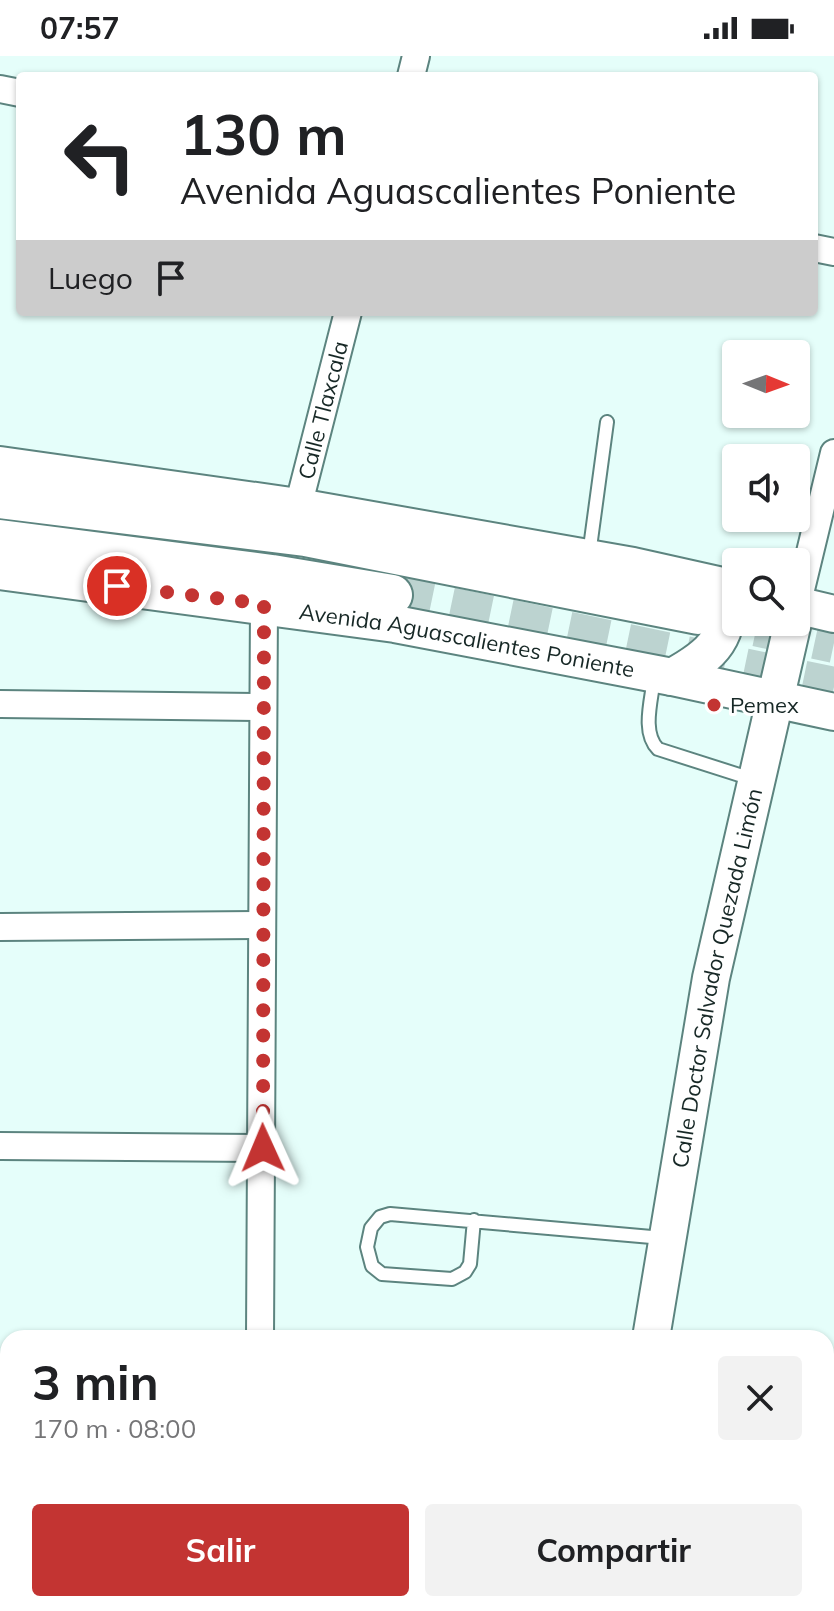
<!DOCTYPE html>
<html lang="es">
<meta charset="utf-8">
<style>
:root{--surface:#fff;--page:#f2f2f2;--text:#202124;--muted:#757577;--accent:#c33432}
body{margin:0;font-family:Mulish,sans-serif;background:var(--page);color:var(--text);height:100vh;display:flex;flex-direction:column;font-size:30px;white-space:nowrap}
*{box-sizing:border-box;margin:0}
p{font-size:26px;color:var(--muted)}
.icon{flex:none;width:44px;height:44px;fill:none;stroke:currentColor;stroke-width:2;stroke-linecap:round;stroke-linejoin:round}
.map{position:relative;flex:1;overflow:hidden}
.details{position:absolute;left:0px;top:1274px;width:834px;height:282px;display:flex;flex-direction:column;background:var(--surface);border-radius:24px 24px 0 0;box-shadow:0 2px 6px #0004}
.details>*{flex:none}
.guide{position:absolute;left:16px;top:16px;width:802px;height:244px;border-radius:8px;box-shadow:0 2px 6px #0004;background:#fff;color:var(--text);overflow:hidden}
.needle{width:52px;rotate:91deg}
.fabs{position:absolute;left:722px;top:284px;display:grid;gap:16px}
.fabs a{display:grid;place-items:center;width:88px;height:88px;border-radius:8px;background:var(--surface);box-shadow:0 2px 6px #0004;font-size:40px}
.pin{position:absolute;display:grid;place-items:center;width:68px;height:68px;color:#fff;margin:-34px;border:4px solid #fff;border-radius:50%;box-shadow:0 2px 8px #0007}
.me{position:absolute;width:88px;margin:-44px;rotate:359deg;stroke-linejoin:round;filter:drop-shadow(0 0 6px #0008)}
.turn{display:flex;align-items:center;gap:28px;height:168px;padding:0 32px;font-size:36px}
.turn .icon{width:104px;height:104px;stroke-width:2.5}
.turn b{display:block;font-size:56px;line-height:68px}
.then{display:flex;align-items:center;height:76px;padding:0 32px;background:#0003;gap:16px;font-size:30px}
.round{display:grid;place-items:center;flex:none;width:84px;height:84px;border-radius:8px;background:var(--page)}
.head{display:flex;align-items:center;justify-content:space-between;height:136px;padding:0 32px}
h1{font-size:48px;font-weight:700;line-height:60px}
.primary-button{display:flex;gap:16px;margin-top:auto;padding:16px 32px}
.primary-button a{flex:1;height:92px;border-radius:8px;background:var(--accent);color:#fff;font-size:32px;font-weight:700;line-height:92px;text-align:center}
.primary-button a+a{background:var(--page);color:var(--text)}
.status{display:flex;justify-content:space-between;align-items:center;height:56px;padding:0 40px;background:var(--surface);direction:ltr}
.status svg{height:22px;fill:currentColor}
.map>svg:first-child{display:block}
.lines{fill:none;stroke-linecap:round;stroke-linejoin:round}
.primary-tunnel{stroke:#bcd3d0;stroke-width:40;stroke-dasharray:40 20;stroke-linecap:butt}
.lane-casing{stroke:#5c847f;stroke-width:16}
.street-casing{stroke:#5c847f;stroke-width:30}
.secondary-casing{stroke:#5c847f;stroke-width:40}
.primary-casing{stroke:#5c847f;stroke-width:44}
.lane{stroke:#fff;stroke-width:12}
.street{stroke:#fff;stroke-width:26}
.secondary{stroke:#fff;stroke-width:36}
.primary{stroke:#fff;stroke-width:40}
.route{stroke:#c33432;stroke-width:14;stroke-dasharray:0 25.2}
.poi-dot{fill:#c33432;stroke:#fff;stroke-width:3}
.labels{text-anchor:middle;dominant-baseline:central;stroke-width:6;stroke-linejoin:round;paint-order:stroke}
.street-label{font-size:22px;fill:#172826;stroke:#fff}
.poi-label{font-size:22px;fill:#172826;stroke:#fff;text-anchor:start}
</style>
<div class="status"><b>07:57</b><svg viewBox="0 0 49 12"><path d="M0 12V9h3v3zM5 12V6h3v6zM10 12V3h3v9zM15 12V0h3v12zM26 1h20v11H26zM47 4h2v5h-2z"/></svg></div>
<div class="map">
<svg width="834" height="1555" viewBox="0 0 834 1555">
<rect width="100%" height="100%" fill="#e5fefa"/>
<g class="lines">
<g class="primary-tunnel">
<path d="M392 539 834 631"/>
<path d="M698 558 834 587"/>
</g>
<defs>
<g id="lane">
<path d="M589 499 607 366"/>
<path d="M654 621C652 643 641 676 658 693L755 724"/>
<path d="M474 1164 470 1208 465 1216 452 1223 382 1218 372 1210 367 1191 371 1172 380 1161 390 1158 663 1182"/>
<path d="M826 1362H834"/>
<path d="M170 1555 171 1548"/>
</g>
<g id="street">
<path d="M411 20 416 0"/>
<path d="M0 33 20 37"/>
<path d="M814 192 834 196"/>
<path id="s1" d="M298 451 348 256"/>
<path d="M797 550 834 397"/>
<path d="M0 648 263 651"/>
<path d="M0 871 261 869"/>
<path d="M0 1090 263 1092"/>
<path d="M260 1282 264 548"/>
<path d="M0 1324H8"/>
<path d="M222 1555 223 1548"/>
</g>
<g id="secondary">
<path d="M0 409 298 451 633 510 736 533"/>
<path id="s2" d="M0 515 395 568 672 621 834 656"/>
<path d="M796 549 834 558"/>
<path d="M672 621C716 597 729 582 728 531"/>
<path id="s3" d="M651 1282 711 922 793 566"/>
<path d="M612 1555 613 1548"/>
</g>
<g id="primary">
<path d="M0 442 305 480 698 558"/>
<path d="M0 484 272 519 392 539"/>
</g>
</defs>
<use href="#lane" class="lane-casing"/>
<use href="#street" class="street-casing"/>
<use href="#secondary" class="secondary-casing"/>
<use href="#primary" class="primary-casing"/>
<use href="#lane" class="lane"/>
<use href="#street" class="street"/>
<use href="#secondary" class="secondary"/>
<use href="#primary" class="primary"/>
</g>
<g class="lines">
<path class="route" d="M117 530 264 548 263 1092"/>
</g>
<circle class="poi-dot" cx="714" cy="649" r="8"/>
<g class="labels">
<g class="street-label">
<text stroke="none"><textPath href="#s1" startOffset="100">Calle Tlaxcala</textPath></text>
<text stroke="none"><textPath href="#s2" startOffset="472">Avenida Aguascalientes Poniente</textPath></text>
<text stroke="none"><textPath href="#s3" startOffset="366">Calle Doctor Salvador Quezada Limón</textPath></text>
</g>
<g class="poi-label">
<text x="730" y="649">Pemex</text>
</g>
</g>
</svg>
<div class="fabs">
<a><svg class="needle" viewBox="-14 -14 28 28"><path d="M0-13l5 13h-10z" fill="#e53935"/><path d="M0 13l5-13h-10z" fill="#757577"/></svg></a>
<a><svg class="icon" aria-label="sound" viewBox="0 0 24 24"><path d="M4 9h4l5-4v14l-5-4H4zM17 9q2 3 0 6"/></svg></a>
<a><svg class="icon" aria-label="search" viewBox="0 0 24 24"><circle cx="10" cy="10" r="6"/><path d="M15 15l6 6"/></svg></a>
</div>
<div class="pin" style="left:117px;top:530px;background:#d93025"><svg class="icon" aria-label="arrive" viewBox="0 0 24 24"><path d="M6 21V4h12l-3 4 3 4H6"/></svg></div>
<svg class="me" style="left:263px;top:1092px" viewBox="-20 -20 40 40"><path d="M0-17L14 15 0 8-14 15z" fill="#c33432" stroke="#fff" stroke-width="4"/></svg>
<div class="guide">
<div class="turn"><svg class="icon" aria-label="left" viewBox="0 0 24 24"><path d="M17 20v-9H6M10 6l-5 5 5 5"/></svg><div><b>130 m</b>Avenida Aguascalientes Poniente</div></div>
<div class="then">Luego<svg class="icon" aria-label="arrive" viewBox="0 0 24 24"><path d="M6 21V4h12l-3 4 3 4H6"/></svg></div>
</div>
<section class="details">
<div class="head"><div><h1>3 min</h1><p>170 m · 08:00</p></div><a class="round"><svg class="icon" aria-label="close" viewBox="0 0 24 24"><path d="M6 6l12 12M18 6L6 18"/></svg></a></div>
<div class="primary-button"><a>Salir</a><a>Compartir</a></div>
</section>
</div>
